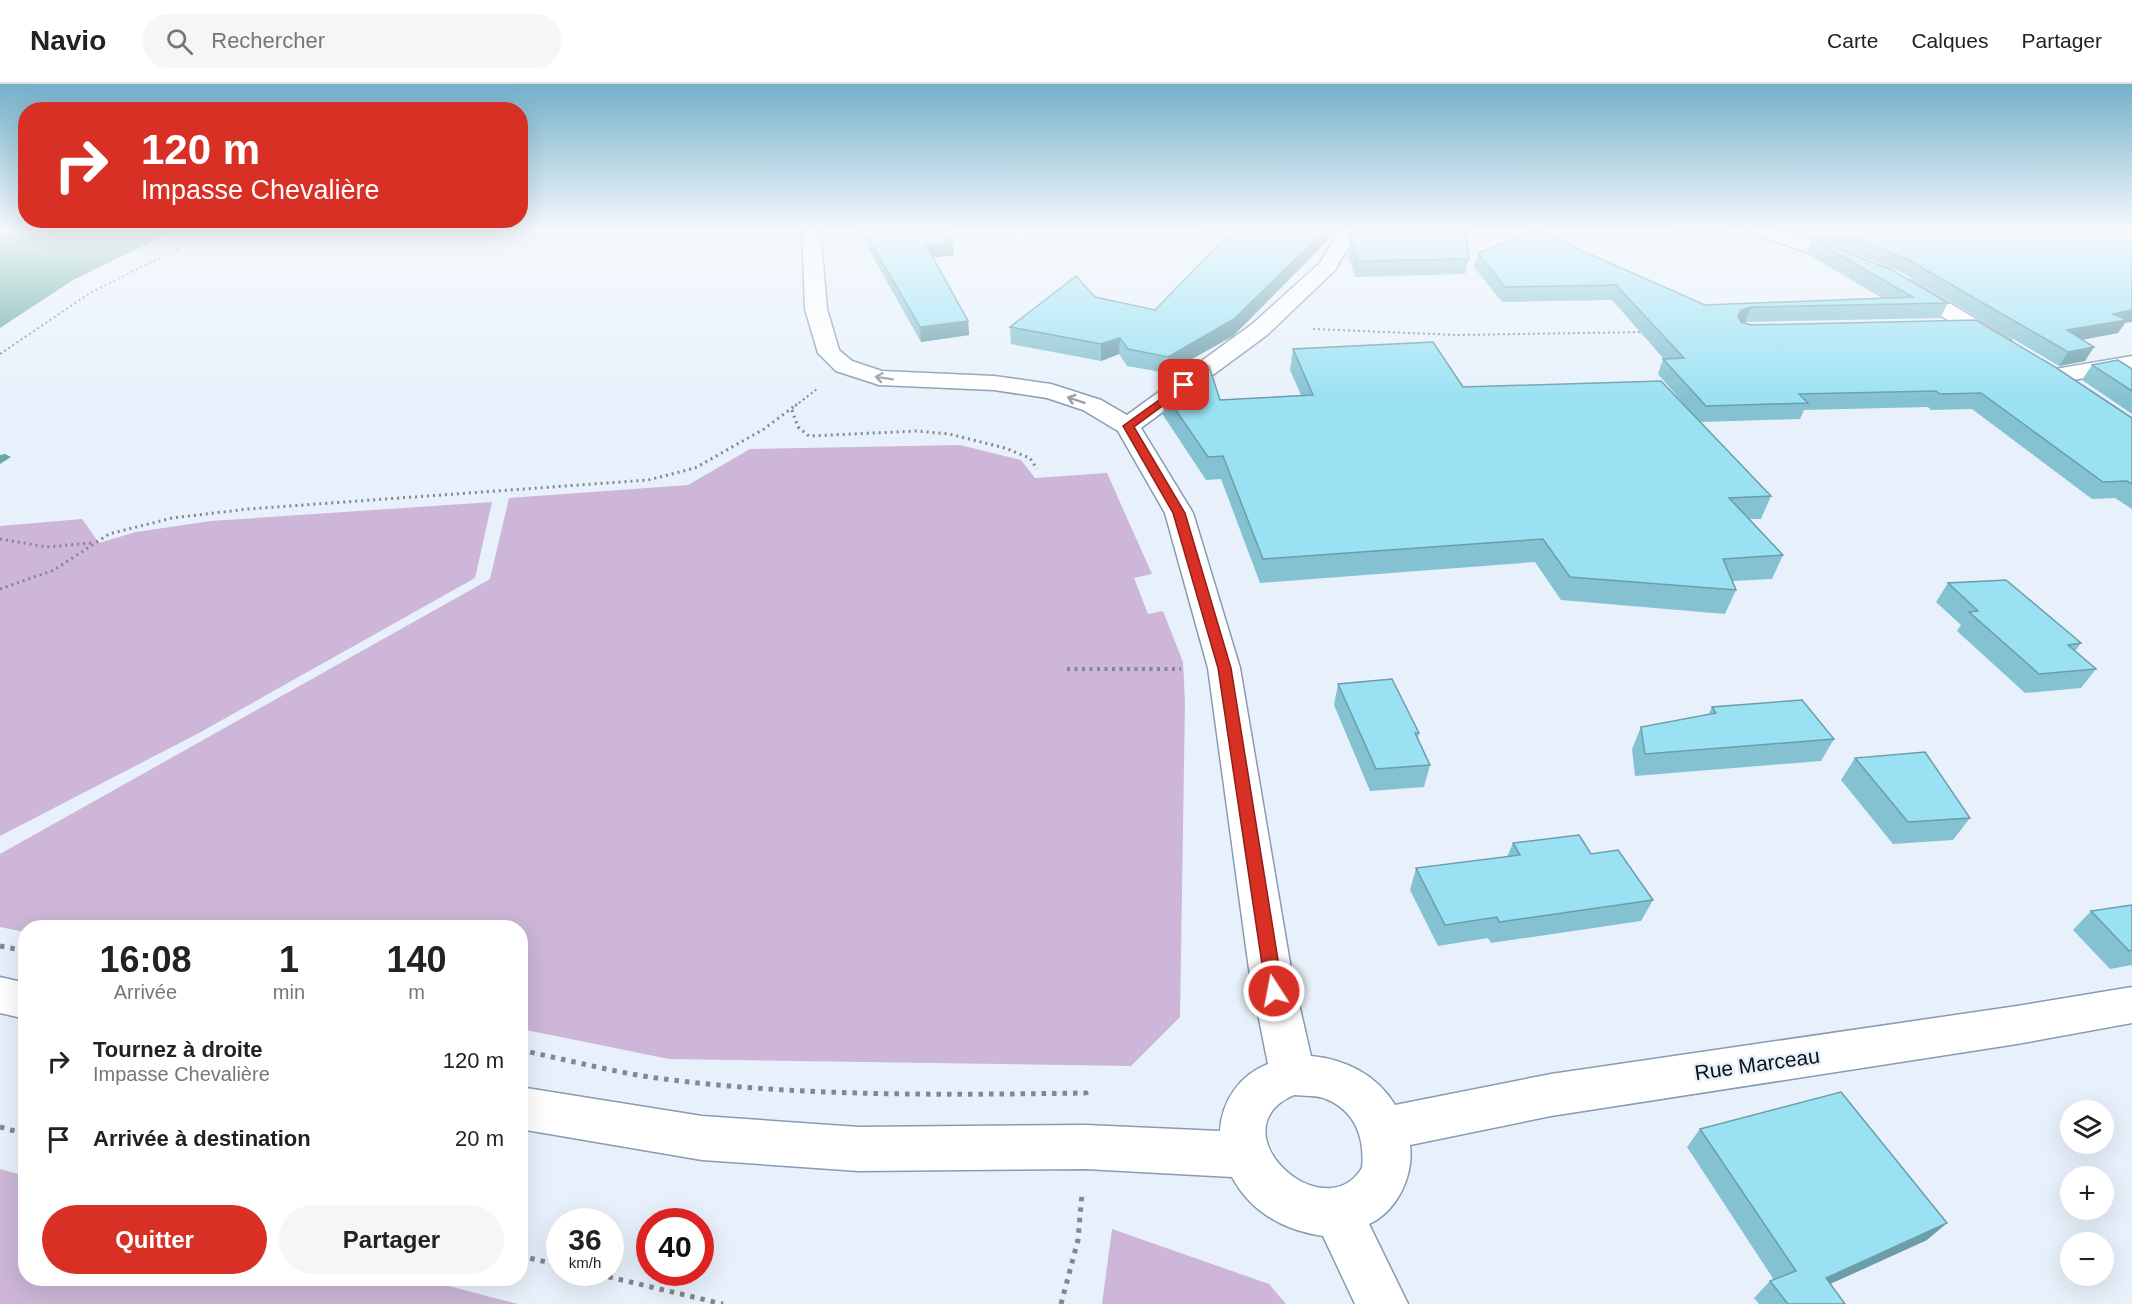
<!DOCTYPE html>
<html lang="fr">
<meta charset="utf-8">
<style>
:root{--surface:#fff;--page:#f6f6f6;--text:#222;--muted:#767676;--line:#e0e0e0;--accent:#d93025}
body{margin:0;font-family:Arial,sans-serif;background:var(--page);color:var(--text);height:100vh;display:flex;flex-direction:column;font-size:22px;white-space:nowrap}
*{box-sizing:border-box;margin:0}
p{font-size:20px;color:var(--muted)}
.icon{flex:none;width:33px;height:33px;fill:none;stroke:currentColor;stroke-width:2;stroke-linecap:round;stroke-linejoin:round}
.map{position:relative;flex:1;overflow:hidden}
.details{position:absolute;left:18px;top:836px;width:510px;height:366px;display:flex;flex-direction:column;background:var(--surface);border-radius:24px;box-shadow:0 6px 24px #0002}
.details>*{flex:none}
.top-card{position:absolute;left:18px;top:18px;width:510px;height:126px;border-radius:24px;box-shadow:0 6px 24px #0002;background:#d93025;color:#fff;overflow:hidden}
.controls{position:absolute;left:2060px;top:1016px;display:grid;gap:12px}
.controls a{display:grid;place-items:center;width:54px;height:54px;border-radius:50%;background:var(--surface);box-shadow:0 6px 24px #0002;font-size:30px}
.speed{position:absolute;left:546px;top:1124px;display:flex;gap:12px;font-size:30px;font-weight:700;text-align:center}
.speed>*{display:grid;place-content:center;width:78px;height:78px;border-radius:50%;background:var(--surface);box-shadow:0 6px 24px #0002;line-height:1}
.speed small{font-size:15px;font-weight:400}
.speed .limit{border:9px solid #d22;background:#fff;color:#111}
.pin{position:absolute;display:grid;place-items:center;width:51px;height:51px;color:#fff;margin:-26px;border-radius:12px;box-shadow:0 3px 9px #0006}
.me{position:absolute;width:66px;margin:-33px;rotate:349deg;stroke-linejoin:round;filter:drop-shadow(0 0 4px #0008)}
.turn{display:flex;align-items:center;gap:21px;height:126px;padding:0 24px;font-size:27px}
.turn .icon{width:78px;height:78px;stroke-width:2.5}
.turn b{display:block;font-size:42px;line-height:51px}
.eta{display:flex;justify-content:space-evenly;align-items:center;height:102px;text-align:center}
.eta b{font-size:36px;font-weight:700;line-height:42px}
.button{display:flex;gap:12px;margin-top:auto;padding:12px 24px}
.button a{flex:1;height:69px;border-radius:36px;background:var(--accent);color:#fff;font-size:24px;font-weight:700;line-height:69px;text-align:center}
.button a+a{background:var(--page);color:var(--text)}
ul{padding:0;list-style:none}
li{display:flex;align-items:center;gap:18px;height:78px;padding:0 24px}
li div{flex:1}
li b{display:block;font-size:22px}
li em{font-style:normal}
header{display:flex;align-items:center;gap:36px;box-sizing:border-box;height:84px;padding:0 30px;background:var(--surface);border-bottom:2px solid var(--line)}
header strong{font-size:28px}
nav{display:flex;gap:33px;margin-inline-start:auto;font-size:21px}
.search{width:420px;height:54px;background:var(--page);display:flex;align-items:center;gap:15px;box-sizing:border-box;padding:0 21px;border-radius:33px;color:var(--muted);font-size:22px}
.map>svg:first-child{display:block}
.green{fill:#cdb6d7}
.water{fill:#63ab9d}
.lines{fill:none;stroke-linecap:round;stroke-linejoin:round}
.stream{fill:#63ab9d;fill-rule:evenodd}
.minor-casing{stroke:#869cb2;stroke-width:3}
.path-far3{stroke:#808891;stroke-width:2;stroke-dasharray:2 3;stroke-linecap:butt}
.path-far2{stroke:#808891;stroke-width:3;stroke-dasharray:2 4;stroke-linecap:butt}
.path-far1{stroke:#808891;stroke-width:4;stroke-dasharray:3 4.5;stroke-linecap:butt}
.path{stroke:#808891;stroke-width:5;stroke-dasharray:4.5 6;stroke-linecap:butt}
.minor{fill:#fff;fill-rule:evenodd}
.wall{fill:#84c2d1}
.shaded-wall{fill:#6c9eaa}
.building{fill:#9ae2f3;stroke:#6c9eaa;stroke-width:1.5}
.oneway{stroke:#9da0a3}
.route{fill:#d93025;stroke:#8d1f18;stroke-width:1.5}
.labels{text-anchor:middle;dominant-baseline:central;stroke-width:5;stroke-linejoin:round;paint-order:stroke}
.near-street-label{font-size:21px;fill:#0b121a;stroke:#e8f1fb}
</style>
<header>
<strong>Navio</strong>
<div class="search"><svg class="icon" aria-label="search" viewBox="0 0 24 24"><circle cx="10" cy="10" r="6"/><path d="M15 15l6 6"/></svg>Rechercher</div>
<nav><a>Carte</a><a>Calques</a><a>Partager</a></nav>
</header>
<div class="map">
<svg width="2132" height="1220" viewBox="0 0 2132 1220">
<rect width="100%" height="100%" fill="#e8f1fb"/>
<g class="green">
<path d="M960 361 1021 376 1035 394 1107 389 1152 490 1134 494 1148 530 1163 527 1183 578 1185 618 1180 933 1131 982 669 975 521 945 520 843H26L25 848 0 843V770L490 495 509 414 688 401 750 365Z"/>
<path d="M492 418 475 494 199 649 0 752V442L82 435 99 459 136 448 211 437Z"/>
<path d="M0 1085 25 1092 26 1194H418L518 1220H0Z"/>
<path d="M1112 1145 1269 1200 1286 1220H1102Z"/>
</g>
<path class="water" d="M0 145H178L73 196 0 244Z"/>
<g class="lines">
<path class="stream" d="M5 370 11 373 0 380V371Z"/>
<defs>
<g id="minor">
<path d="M802 145H820L827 225 839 266 852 277 882 287 994 292 1051 300 1101 316 1127 331 1251 241 1320 179 1341 145H1359L1335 186 1267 251 1141 344 1193 429 1240 584 1291 885 1311 972C1345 975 1377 991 1395 1021L1551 990 2017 922 2132 903V939L2017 960 1551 1032 1410 1061C1414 1092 1397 1127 1369 1140L1408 1220H1355L1323 1152C1283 1146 1251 1128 1232 1093L1086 1085 859 1087 702 1076 520 1045V1003L702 1032 859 1043 1086 1041 1220 1047C1222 1016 1240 991 1268 980L1249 885 1208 584 1165 429 1118 347 1083 326 1047 314 994 306 879 301 836 287 818 269 805 225ZM1294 1011C1304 1012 1317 1011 1326 1015 1356 1027 1365 1055 1362 1084 1323 1147 1214 1046 1294 1011Z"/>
<path d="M1748 145H1776L1857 172 1860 176 1857 180H1843L1750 149Z"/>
<path d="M1905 195 1912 197 2010 255 2013 260 2010 265 2002 267 1994 265 1898 205 1895 201 1898 197Z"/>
<path d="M2132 272V286L2055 299 2047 297 2043 292 2047 287 2055 285Z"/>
<path d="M0 893 26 899V935L0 929Z"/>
</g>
</defs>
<use href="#minor" class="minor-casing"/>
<g class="path-far3">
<path d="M1313 245 1457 251 1644 248"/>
<path d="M0 270 90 209 217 145"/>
<path d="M795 322 817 305"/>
</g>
<g class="path-far2">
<path d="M792 326 798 343 809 352 917 347 949 350 1005 364 1030 374 1037 385"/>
<path d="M0 455 47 463 91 459"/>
<path d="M0 505 54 486 109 450 172 434 248 425 648 396 695 384 764 345 797 320"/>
</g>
<path class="path-far1" d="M1067 585H1181"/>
<g class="path">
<path d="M0 862 26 867"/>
<path d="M520 966C563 975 606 986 649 993 793 1013 941 1011 1086 1009V1015"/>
<path d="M0 1043 26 1050"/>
<path d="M520 1172 560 1181"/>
<path d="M588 1188 723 1220"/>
<path d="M1061 1220 1078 1156 1082 1109"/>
</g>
<use href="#minor" class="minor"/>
</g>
<g class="wall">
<path d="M857 145H944L954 171 933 174 968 237 969 251 921 258Z"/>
<path d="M1200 145H1339L1233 252 1167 289 1127 282 1119 270 1101 277 1011 260 1010 243 1095 213 1155 226 1232 147H1200Z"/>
<path d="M1670 145H1734L1693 152Z"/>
<path d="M1785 145H2132L2125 239 2118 249 2082 256 2085 277 2059 282 1901 188 1832 160Z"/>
<path d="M1350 154 1469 175 1465 190 1355 193 1347 169Z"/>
<path d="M1812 155 1948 219 1940 234 1743 238 2132 334V425L2115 414 2092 415 1972 325 1931 326 1928 323 1804 326 1800 335 1701 338 1771 412 1761 435H1750L1783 471 1772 495 1732 497 1736 506 1725 530 1561 516 1535 478 1260 499 1221 395 1206 396 1163 331 1164 309 1220 316 1301 311 1290 286 1293 265 1463 303 1688 325 1658 290 1663 275H1664L1612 216 1502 218 1474 183 1478 169 1705 221 1882 214 1806 169Z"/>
<path d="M2092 281 2132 285V330L2082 296Z"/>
<path d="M1948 499 2081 559 2075 567 2096 585 2081 604 2025 609 1957 547 1961 541 1936 518Z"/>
<path d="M1338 600 1419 649 1418 654 1430 681 1424 703 1370 707 1334 621Z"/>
<path d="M1712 623 1834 655 1821 677 1635 692 1632 665 1641 643 1708 631Z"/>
<path d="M1855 674 1970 734 1953 756 1893 760 1841 696Z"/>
<path d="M1513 759 1591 770 1653 816 1641 837 1491 859 1488 854 1438 862 1410 806 1416 784 1507 773Z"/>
<path d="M2132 821V881L2110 885 2073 846 2091 827Z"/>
<path d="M1700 1045 1927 1156 1830 1200 1845 1220H1759L1754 1214 1770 1197 1774 1196 1687 1063Z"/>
</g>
<g class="shaded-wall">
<path d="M1326 145H1339L1233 252 1167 289 1168 273Z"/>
<path d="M1695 145H1734L1693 152Z"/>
<path d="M953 158 954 171 927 174 926 161Z"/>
<path d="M1751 223 1745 238 1735 241 1741 226Z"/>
<path d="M2132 226V238L2125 239 2118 249 2059 260 2067 246 2113 230Z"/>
<path d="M968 237 969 251 921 258 920 243Z"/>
<path d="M1120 254 1119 270 1101 277V260Z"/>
<path d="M2094 263 2085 277 2059 282 2068 268Z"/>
<path d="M1947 1139 1927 1156 1808 1210 1826 1194Z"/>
</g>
<g class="building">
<path d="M863 145H944L953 158 926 161 968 237 920 243Z"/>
<path d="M1234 145H1326L1234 235 1168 273 1128 265 1120 254 1101 260 1010 243 1076 192 1095 213 1155 226Z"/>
<path d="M1355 145H1465L1469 175 1358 177 1350 154Z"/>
<path d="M1830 145H2132V226L2113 230 2127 236 2067 246 2094 263 2068 268 1907 175Z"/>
<path d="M1535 146 1705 221 1913 213 1812 155 1822 158 1892 186 1948 219 1751 223 1741 226 1738 233 1741 238 1751 241 1976 236 2055 283 2132 334V400L2127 397 2103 398 1981 309 1940 310 1936 307 1799 310 1808 319 1706 322 1663 275 1684 274 1616 201 1505 203 1478 169Z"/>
<path d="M1433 258 1463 303 1661 297 1771 412 1729 414 1783 471 1723 475 1736 506 1570 493 1543 455 1263 475 1223 372 1208 373 1164 309 1200 283 1209 282 1220 316 1313 311 1293 265Z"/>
<path d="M2118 276 2132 285V307L2092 281Z"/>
<path d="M2006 496 2081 559 2068 561 2096 585 2039 590 1969 528 1978 527 1948 499Z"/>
<path d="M1392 595 1419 649H1415L1430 681 1376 685 1338 600Z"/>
<path d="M1802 616 1834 655 1645 670 1641 643 1716 629 1712 623Z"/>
<path d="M1925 668 1970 734 1908 738 1855 674Z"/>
<path d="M1579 751 1591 770 1618 766 1653 816 1499 838 1497 833 1445 841 1416 784 1520 771 1513 759Z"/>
<path d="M2132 821V866L2129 867 2091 827Z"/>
<path d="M1841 1008 1947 1139 1826 1194 1845 1220H1788L1770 1197 1796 1187 1700 1045Z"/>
</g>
<defs><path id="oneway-shaft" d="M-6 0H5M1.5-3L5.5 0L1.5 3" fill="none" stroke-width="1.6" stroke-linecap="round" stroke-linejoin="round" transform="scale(1.5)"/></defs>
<g class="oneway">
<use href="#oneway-shaft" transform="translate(884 294) rotate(-171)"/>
<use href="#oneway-shaft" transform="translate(1076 316) rotate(-161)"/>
</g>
<linearGradient id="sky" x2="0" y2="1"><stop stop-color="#73b0ca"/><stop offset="0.46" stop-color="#f5f9fd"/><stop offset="1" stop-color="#f5f9fd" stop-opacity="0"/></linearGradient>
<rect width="2132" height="316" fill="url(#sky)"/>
<path class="route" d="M1184 298 1188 299V303L1134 343 1185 429 1231 584 1283 907 1281 912 1274 914 1268 912 1266 907 1218 584 1173 429 1123 342Z"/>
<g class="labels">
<g class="near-street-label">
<text transform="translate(1757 980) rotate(-8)">Rue Marceau</text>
</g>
</g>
</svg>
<div class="controls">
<a><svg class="icon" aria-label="layers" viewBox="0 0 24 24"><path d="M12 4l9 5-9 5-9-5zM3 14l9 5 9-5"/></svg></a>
<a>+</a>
<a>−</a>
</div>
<div class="speed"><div>36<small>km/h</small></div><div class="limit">40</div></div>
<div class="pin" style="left:1184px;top:301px;background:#d93025"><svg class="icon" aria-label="arrive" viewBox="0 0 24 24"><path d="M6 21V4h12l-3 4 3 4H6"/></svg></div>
<svg class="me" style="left:1274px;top:907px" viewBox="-20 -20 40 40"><circle r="17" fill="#d93025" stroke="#fff" stroke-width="3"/><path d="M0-11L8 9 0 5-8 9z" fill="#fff"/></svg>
<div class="top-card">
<div class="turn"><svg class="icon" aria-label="right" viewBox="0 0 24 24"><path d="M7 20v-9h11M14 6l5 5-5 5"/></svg><div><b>120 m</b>Impasse Chevalière</div></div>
</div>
<section class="details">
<div class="eta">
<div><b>16:08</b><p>Arrivée</p></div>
<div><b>1</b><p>min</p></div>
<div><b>140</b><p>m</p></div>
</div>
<ul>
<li><svg class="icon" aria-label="right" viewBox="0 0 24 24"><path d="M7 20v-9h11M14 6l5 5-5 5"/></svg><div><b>Tournez à droite</b><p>Impasse Chevalière</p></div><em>120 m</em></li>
<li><svg class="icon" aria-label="arrive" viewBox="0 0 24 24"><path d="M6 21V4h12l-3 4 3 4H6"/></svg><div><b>Arrivée à destination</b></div><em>20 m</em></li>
</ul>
<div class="button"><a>Quitter</a><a>Partager</a></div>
</section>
</div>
